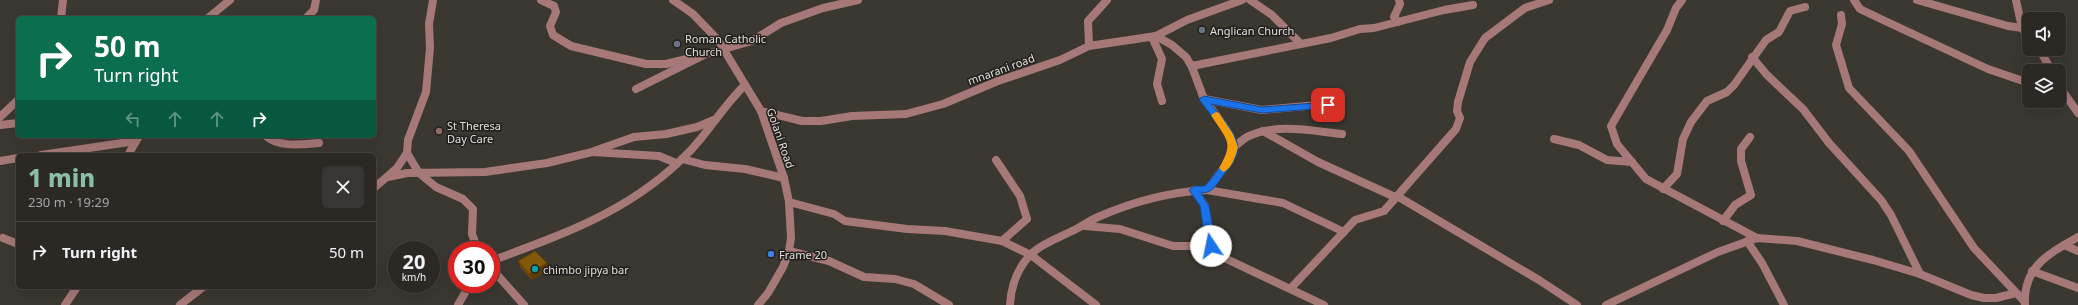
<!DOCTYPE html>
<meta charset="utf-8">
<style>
:root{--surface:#2c2925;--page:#383532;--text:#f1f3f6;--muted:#a6a6a7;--line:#484542;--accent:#8abfa5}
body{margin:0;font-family:"Noto Sans",sans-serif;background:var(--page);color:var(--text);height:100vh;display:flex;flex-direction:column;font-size:15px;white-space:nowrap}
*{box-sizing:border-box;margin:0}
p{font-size:13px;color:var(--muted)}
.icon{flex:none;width:22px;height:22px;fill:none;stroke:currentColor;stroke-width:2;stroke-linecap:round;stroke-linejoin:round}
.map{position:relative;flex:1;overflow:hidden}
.sheet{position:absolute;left:16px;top:153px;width:360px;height:136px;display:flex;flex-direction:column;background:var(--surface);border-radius:6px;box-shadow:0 4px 16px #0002,0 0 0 1px var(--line)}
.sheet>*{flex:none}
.hud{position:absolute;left:16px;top:16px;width:360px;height:122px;border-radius:6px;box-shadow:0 4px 16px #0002,0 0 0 1px var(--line);background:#0b6e4f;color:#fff;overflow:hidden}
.controls{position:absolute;left:2022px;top:12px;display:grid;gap:8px}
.controls a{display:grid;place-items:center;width:44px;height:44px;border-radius:6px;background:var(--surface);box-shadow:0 4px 16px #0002,0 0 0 1px var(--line);font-size:20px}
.speed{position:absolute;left:388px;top:241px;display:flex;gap:8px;font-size:20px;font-weight:700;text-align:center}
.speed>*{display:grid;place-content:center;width:52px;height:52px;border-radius:50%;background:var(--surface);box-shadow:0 4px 16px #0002,0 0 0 1px var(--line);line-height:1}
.speed small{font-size:10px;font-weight:400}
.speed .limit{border:6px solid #d22;background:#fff;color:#111}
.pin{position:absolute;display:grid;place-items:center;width:34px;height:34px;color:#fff;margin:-17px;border-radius:8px;box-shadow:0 2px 6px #0006}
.me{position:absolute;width:44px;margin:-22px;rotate:349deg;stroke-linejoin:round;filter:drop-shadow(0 0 3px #0008)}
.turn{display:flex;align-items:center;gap:14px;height:84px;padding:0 12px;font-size:18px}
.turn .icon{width:52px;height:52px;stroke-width:2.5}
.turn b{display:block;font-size:28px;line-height:34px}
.lanes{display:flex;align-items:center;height:38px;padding:0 12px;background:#0003;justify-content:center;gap:20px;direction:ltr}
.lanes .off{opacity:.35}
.round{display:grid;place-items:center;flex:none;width:42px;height:42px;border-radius:6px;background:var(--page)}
.overview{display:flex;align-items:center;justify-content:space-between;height:68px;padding:0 12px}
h1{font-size:24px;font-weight:800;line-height:30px;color:var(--accent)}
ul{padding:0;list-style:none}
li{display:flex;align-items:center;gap:12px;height:60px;padding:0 12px;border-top:1px solid var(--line)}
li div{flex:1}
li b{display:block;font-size:15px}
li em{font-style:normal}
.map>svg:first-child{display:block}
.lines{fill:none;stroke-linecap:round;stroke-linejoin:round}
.street{stroke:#a67978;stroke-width:8}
.wall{fill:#714c07}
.shaded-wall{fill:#5c3e06}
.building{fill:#835808;stroke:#5c3e06}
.route{fill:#1a73e8;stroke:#114b97}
.slow{fill:#f59e0b}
.worship-dot{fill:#6b7280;stroke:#211e1c;stroke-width:1.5}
.education-dot{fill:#8d6e63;stroke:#211e1c;stroke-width:1.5}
.shop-dot{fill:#3f7fe0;stroke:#211e1c;stroke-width:1.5}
.culture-dot{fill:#0f9aa8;stroke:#211e1c;stroke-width:1.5}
.labels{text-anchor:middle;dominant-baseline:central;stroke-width:3;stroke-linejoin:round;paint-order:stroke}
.poi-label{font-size:11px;fill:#e3e0dc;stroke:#211e1c;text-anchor:start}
.street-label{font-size:11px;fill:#e3e0dc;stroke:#211e1c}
</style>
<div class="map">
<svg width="2078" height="305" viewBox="0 0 2078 305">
<rect width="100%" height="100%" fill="#3b3731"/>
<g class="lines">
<g class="street">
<path d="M433 0 429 24 430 48 426 92 408 140 407 153 419 173 436 187 463 199 473 209 472 234 478 250"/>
<path d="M541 0 554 6 556 12 550 26 553 35 571 46 646 64H666L695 57"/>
<path d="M673 0 693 14 718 40 761 111 784 178 789 202 791 238 789 251 783 267 768 293 758 305"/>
<path d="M1250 0 1272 15 1301 44"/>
<path d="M1682 0 1676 8 1667 30 1611 126 1617 144 1646 179 1757 238"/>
<path d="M1854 0 1860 9 1883 20 1988 69 2029 83"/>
<path d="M1917 0 2008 26 2023 28"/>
<path d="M2016 0 2022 28 2029 38"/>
<path d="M1841 15 1842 24 1836 45 1849 88 1909 151 1974 248 2024 301"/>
<path d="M61 18 63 0"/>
<path d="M208 18 230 0"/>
<path d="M306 18 314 10 316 0"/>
<path d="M1398 22 1394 17 1400 4 1399 0"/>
<path d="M1152 37 1162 59 1157 84 1162 101"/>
<path d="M1089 46 1088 21 1107 0"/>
<path d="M2039 49 2052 71"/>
<path d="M1752 57 1767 75 1803 109 1829 143 1881 200 1891 215 1920 274"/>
<path d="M1192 66 1331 38 1360 29 1374 28 1444 10 1473 5"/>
<path d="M2059 86 2078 113"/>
<path d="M636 89 706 54 752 41 781 23 823 8 858 0"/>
<path d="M1204 99 1262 110 1340 103"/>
<path d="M761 111 802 121H821L852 116 906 114 943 104 998 81 1060 60 1089 46 1156 36 1187 20 1242 0"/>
<path d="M0 117 18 100"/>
<path d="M0 125 18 123"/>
<path d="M1263 131 1318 162 1395 197"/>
<path d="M266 136C279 148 303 144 319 143"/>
<path d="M1554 139 1579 145 1607 160 1632 162"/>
<path d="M1234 147C1239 143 1244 138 1249 136 1277 123 1313 131 1342 134"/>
<path d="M594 151 634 137 666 134 697 127 716 119"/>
<path d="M41 155 136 141"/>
<path d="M128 155 139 136"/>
<path d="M682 159 705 165 745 169 784 178"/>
<path d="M996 160 1020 196 1027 219 1002 241"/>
<path d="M0 161 18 158"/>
<path d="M388 177 407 173 485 172 547 163 592 152 659 156 676 163"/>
<path d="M374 188 397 168 407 153"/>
<path d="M1663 189 1677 174 1683 139 1691 122 1707 101 1727 92 1734 85 1766 40 1779 32 1790 11 1805 7"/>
<path d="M1194 190 1205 206 1211 246 1218 255 1324 305"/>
<path d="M1207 190 1283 203 1344 232"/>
<path d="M1397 196 1539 280 1577 305"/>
<path d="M789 202 834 214 845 221 907 229 945 231 1002 241 1031 255 1096 305"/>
<path d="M1723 221 1735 205 1751 195 1741 161V149L1750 137"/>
<path d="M1085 226 1120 229 1173 246H1211"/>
<path d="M3 238 18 244"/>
<path d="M1747 241 1762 263 1784 305"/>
<path d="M2064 245 2078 251"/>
<path d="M789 251 829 261 864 277 895 279 914 284 949 305"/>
<path d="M491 261C566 233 634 210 691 150 710 130 724 105 745 85"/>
<path d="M491 268 524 305"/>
<path d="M2032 271 2078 288"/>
<path d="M1291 288 1355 220 1384 211 1456 129 1460 118 1457 111 1458 102 1470 62 1485 38 1525 8 1549 0"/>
<path d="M65 305 77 287"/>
<path d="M180 305 203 287"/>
<path d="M458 305 470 284"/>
<path d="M1010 305C1011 286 1018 267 1032 253 1043 243 1058 238 1072 231 1081 227 1089 221 1098 217 1132 202 1170 192 1207 190L1230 160 1233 143 1227 130 1204 99 1192 67 1186 57 1172 45 1156 36"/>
<path d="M1606 305 1718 252 1757 238 1797 241 1873 260 1920 274 1971 295 1984 298H1996L2016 293"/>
<path d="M2025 305C2023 267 2048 254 2078 237"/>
</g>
</g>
<path class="wall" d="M518 261 550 269 532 280 521 268Z"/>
<path class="shaded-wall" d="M547 263 550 269 532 280 529 274Z"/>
<path class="building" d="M535 251 547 263 529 274 518 261Z"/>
<path class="route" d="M1204 96 1262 107 1328 102 1332 105 1328 108 1262 113 1211 104C1220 116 1236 131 1238 147 1239 157 1228 169 1222 177 1216 185 1213 193 1201 193L1209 206 1216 246 1211 250 1206 246 1200 206 1189 190 1194 186H1205C1211 179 1230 157 1229 147 1228 133 1207 111 1199 99Z"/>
<path class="slow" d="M1216 112 1219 113 1233 134 1238 147C1236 155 1232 169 1223 172L1219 168C1235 141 1226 140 1211 115Z"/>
<g class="worship-dot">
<circle cx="1202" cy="30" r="4"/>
<circle cx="677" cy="44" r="4"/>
</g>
<circle class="education-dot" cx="439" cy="131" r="4"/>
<circle class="shop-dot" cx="771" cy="254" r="4"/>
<circle class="culture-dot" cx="535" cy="269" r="4"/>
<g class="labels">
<g class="poi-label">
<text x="1210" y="30">Anglican Church</text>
<text x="685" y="38">Roman Catholic<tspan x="685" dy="13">Church</tspan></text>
<text x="447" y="125">St Theresa<tspan x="447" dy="13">Day Care</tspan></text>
<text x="779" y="254">Frame 20</text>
<text x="543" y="269">chimbo jipya bar</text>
</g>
<g class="street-label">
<text transform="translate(1001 69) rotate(-20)">mnarani road</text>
<text transform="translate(781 138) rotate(71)">Golani Road</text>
</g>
</g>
</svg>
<div class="controls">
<a><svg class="icon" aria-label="sound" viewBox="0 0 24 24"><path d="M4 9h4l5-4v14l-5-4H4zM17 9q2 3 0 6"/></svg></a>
<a><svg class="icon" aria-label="layers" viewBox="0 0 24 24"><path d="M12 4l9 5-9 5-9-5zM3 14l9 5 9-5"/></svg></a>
</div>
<div class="speed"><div>20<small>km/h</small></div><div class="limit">30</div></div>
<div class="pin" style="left:1328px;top:105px;background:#d93025"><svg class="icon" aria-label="arrive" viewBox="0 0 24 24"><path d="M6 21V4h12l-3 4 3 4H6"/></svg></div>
<svg class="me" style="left:1211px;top:246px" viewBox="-20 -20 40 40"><circle r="19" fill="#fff"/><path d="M0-13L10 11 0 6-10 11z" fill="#1a73e8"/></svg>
<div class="hud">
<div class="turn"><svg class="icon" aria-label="right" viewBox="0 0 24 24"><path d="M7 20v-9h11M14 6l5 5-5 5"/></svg><div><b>50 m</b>Turn right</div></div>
<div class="lanes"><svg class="icon off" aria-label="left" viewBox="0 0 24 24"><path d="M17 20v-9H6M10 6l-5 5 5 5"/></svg><svg class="icon off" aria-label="ahead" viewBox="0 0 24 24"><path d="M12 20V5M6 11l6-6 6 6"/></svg><svg class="icon off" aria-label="ahead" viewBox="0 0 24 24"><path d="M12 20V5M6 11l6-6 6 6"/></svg><svg class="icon" aria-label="right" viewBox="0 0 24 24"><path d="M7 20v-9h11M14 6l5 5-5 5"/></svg></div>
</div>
<section class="sheet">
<div class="overview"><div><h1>1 min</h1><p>230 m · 19:29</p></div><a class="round"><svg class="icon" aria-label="close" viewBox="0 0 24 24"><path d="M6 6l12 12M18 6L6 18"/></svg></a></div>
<ul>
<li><svg class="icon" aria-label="right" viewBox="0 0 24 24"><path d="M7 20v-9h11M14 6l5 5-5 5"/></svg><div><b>Turn right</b></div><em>50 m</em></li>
</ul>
</section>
</div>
